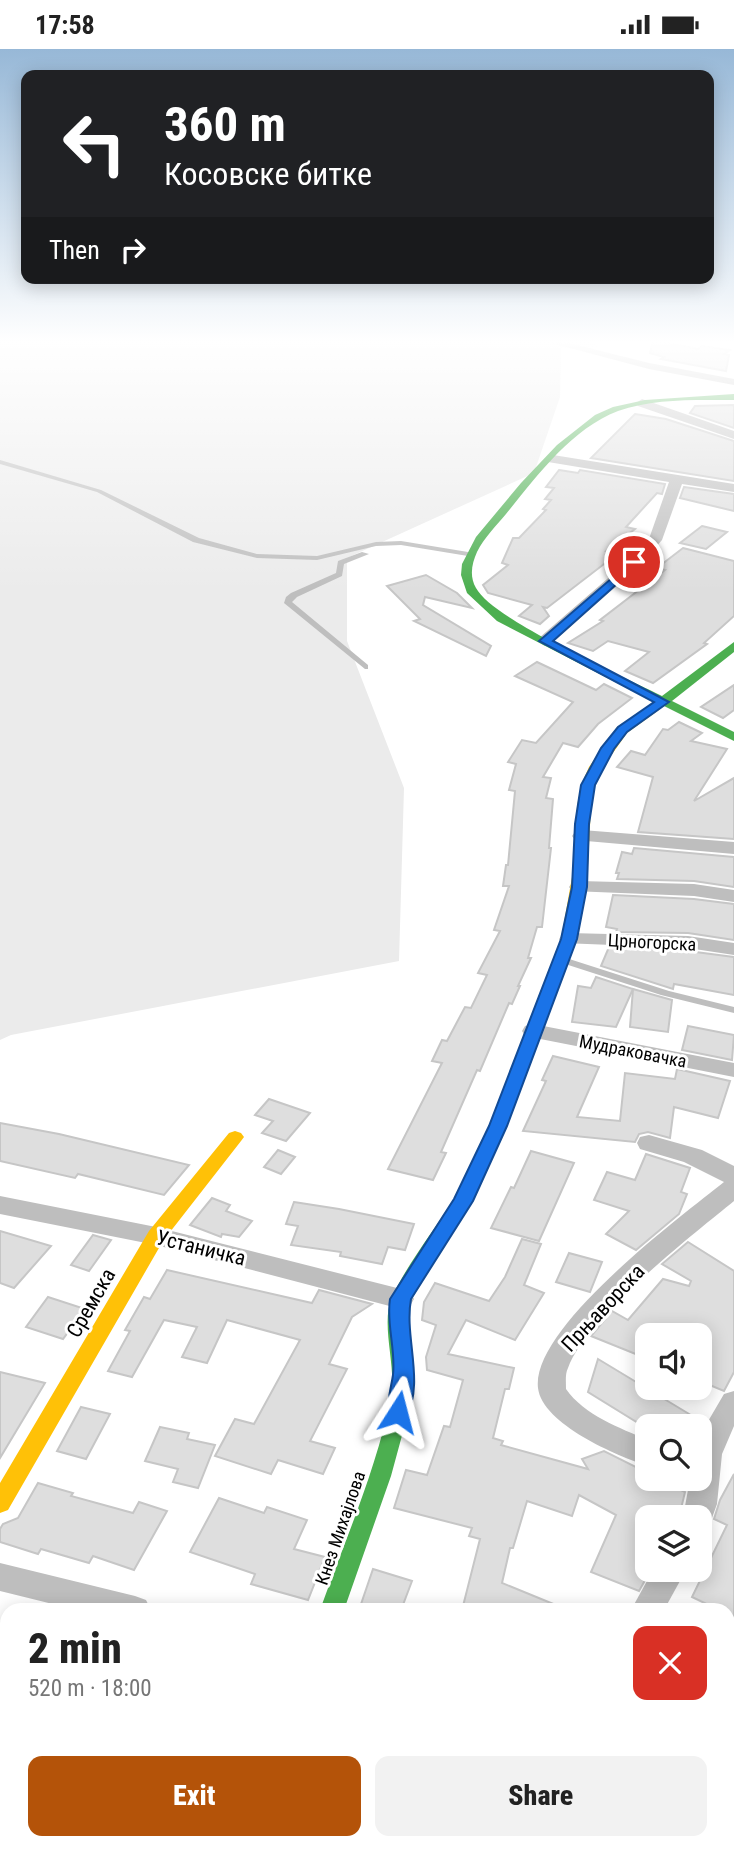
<!DOCTYPE html>
<meta charset="utf-8">
<style>
:root{--surface:#fff;--page:#f2f2f2;--text:#222;--muted:#767676;--accent:#b45309}
body{margin:0;font-family:"Roboto Condensed",sans-serif;background:var(--page);color:var(--text);height:100vh;display:flex;flex-direction:column;font-size:26px;white-space:nowrap}
*{box-sizing:border-box;margin:0}
p{font-size:23px;color:var(--muted)}
.icon{flex:none;width:38px;height:38px;fill:none;stroke:currentColor;stroke-width:2;stroke-linecap:round;stroke-linejoin:round}
.map{position:relative;flex:1;overflow:hidden}
.panel{position:absolute;left:0px;top:1554px;width:735px;height:247px;display:flex;flex-direction:column;background:var(--surface);border-radius:21px 21px 0 0;box-shadow:0 4px 18px #0003}
.panel>*{flex:none}
.hud{position:absolute;left:21px;top:21px;width:693px;height:214px;border-radius:14px;box-shadow:0 4px 18px #0003;background:#202124;color:#fff;overflow:hidden}
.buttons{position:absolute;left:635px;top:1274px;display:grid;gap:14px}
.buttons a{display:grid;place-items:center;width:77px;height:77px;border-radius:14px;background:var(--surface);box-shadow:0 4px 18px #0003;font-size:35px}
.pin{position:absolute;display:grid;place-items:center;width:60px;height:60px;color:#fff;margin:-30px;border:4px solid #fff;border-radius:50%;box-shadow:0 2px 7px #0007}
.me{position:absolute;width:77px;margin:-38px;rotate:9deg;stroke-linejoin:round;filter:drop-shadow(0 0 5px #0008)}
.turn{display:flex;align-items:center;gap:24px;height:147px;padding:0 28px;font-size:32px}
.turn .icon{width:91px;height:91px;stroke-width:2.5}
.turn b{display:block;font-size:49px;line-height:60px}
.then{display:flex;align-items:center;height:66px;padding:0 28px;background:#0003;gap:14px;font-size:26px}
.round{display:grid;place-items:center;flex:none;width:74px;height:74px;border-radius:14px;background:var(--page)}
.overview{display:flex;align-items:center;justify-content:space-between;height:119px;padding:0 28px}
h1{font-size:42px;font-weight:800;line-height:52px}
.button{display:flex;gap:14px;margin-top:auto;padding:14px 28px}
.button a{flex:1;height:80px;border-radius:14px;background:var(--accent);color:#fff;font-size:28px;font-weight:800;line-height:80px;text-align:center}
.button a+a{background:var(--page);color:var(--text)}
.status{display:flex;justify-content:space-between;align-items:center;height:49px;padding:0 35px;background:var(--surface);direction:ltr}
.status svg{height:19px;fill:currentColor}
.map>svg:first-child{display:block}
.green{fill:#ebebeb}
.building{fill:#dedede;stroke:#c6c6c6;stroke-width:2}
.lines{fill:none;stroke-linecap:round;stroke-linejoin:round}
.lane{fill:#bebebe;fill-rule:evenodd}
.street{fill:#bebebe;fill-rule:evenodd}
.fast{fill:#4caf50;fill-rule:evenodd}
.slow{fill:#ffc107;fill-rule:evenodd}
.route{fill:#1a73e8;stroke:#114b97;stroke-width:2}
.labels{text-anchor:middle;dominant-baseline:central;stroke-width:6;stroke-linejoin:round;paint-order:stroke}
.street-label{font-size:18px;fill:#000;stroke:#fff}
.near-street-label{font-size:21px;fill:#000;stroke:#fff}
</style>
<div class="status"><b>17:58</b><svg viewBox="0 0 49 12"><path d="M0 12V9h3v3zM5 12V6h3v6zM10 12V3h3v9zM15 12V0h3v12zM26 1h20v11H26zM47 4h2v5h-2z"/></svg></div>
<div class="map">
<svg width="734" height="1800" viewBox="0 0 734 1800">
<rect width="100%" height="100%" fill="#fff"/>
<g class="green">
<path d="M0 290H583L600 297 561 299 560 348 534 424 347 509V592L404 739 399 912 11 986 0 991Z"/>
<path d="M226 1794H672L680 1800H220Z"/>
</g>
<g class="building">
<path d="M653 291 698 300 702 297 730 301 724 305 729 306 726 322 661 310 664 308 650 304Z"/>
<path d="M734 356V379L690 364 695 357Z"/>
<path d="M635 365 666 370 734 392V432L591 409Z"/>
<path d="M559 421 578 424 580 421 665 435 662 445 657 444 626 478 635 480 606 502 617 505 547 559 543 558 549 567 540 575 519 567 532 556 488 544 483 536 508 516 502 514 513 489H519L546 461 543 460 551 451 545 450 554 439 546 438Z"/>
<path d="M684 438 734 445V462L680 449Z"/>
<path d="M702 477 727 483 706 500 680 494Z"/>
<path d="M683 499 734 512V567L704 594 707 595 653 634 625 622 649 603 608 592 593 602 568 594 603 572 600 571 665 521 657 519Z"/>
<path d="M426 526 457 544 472 559 425 548 423 556 491 597 486 607 414 572 420 570 387 537Z"/>
<path d="M537 613 596 641 604 635 632 649 598 675 578 698 563 694 543 728 551 729 546 749 553 750 549 799H551L542 878H537L528 909H531L518 937H520L512 955 509 954 480 1022 477 1021 441 1103 446 1104 433 1131 388 1120 442 1014 432 1012 442 991 447 992 465 958 471 959 487 926 478 924 500 882 494 881 509 837H503L506 816H508L515 742 509 741 516 715 508 713 522 691 536 694 573 653 515 627Z"/>
<path d="M734 636V661L723 669 701 658Z"/>
<path d="M679 673 702 684 691 692 727 700 694 752 734 729V790L638 783 653 728 617 718 631 702 645 706 663 680 668 681Z"/>
<path d="M634 799 734 808V838L694 832 617 830 619 824H616L622 803 632 805Z"/>
<path d="M613 846 694 850 734 855V891L688 884 616 883 617 880 606 878Z"/>
<path d="M609 898 688 902 734 908V946L674 935 673 940 601 917Z"/>
<path d="M596 928 633 940 616 978 572 973 578 937 591 939Z"/>
<path d="M633 940 672 951 668 983 630 978Z"/>
<path d="M688 977 734 986 732 1011 682 1001Z"/>
<path d="M553 1007 599 1018 577 1068 620 1072 625 1024 675 1030 677 1020 730 1032 718 1069 674 1058 670 1089 648 1083 639 1085 635 1093 523 1082 546 1032 542 1031Z"/>
<path d="M269 1050 310 1064 286 1092 262 1084 273 1072 255 1066Z"/>
<path d="M0 1074 59 1085 189 1116 164 1146 78 1125 75 1129 0 1112Z"/>
<path d="M278 1101 295 1108 281 1125 264 1118Z"/>
<path d="M531 1102 574 1114 539 1192 491 1179 511 1138 514 1139Z"/>
<path d="M646 1105 690 1119 681 1143 687 1145 679 1165 636 1201 606 1185 629 1162 594 1151 607 1123 635 1131Z"/>
<path d="M212 1149 230 1156 226 1162 252 1172 239 1188 222 1185 221 1188 190 1176Z"/>
<path d="M294 1153 339 1160 414 1175 405 1201 388 1198 382 1215 340 1207 341 1203 291 1196 298 1177 286 1175Z"/>
<path d="M0 1182 51 1197 14 1239 0 1234Z"/>
<path d="M93 1186 111 1191 89 1222 71 1216Z"/>
<path d="M522 1190 541 1195 524 1236 544 1244 515 1291 466 1271 448 1305 514 1319 509 1340H505L493 1389 503 1392 501 1396 588 1420 582 1410 604 1402 648 1424V1430H659L685 1443 679 1468H648V1526L639 1542 591 1523 616 1466 579 1446 572 1467 527 1452 513 1499H510L502 1534 568 1561H462L480 1490 469 1487 472 1479 394 1459 406 1421 427 1426 444 1377 450 1378 463 1331 427 1321 426 1308 436 1276 422 1271 424 1253 435 1234 489 1252 505 1228Z"/>
<path d="M688 1193 734 1222V1323L724 1342 700 1332V1286H648V1310L591 1287 612 1262 628 1271 663 1230 689 1237 691 1232 662 1215Z"/>
<path d="M569 1204 602 1213 590 1243 556 1233Z"/>
<path d="M167 1221 312 1254 319 1241 372 1255 352 1268 329 1315 347 1320 310 1392 335 1399 323 1425 278 1411 271 1425 215 1407 235 1370 254 1375 300 1291 227 1271 207 1314 182 1308 197 1278 164 1271 132 1328 108 1322 130 1282 125 1281 144 1248 150 1250Z"/>
<path d="M48 1248 85 1260 63 1290 26 1278Z"/>
<path d="M598 1310 704 1374 702 1377H643L588 1343Z"/>
<path d="M0 1323 45 1334 0 1409Z"/>
<path d="M81 1358 110 1365 86 1410 57 1402Z"/>
<path d="M160 1378 189 1384 187 1390 215 1396 198 1439 173 1433 178 1420 145 1412Z"/>
<path d="M734 1425V1568L728 1565V1561H719L692 1548 727 1476 714 1470 720 1451Z"/>
<path d="M38 1434 73 1444 71 1447 133 1464 139 1453 167 1462 134 1521 93 1507 89 1514 41 1500 38 1505 0 1493V1480L3 1475 18 1469Z"/>
<path d="M219 1449 264 1464 267 1458 307 1471 294 1500 325 1508 308 1551 251 1535 255 1525 190 1503Z"/>
<path d="M373 1520 412 1532 401 1561H359Z"/>
</g>
<g class="lines">
<g class="lane">
<path d="M0 411 101 441 199 489 257 505 317 507 376 493 401 492 468 503 472 505 468 507 401 496 376 497 317 511 257 509 193 493 97 443 0 415Z"/>
<path d="M362 503 369 505 344 515 342 527 297 548 292 553 368 616V620H365L284 554 286 548 291 544 336 524 338 512Z"/>
<path d="M563 908 669 942 734 958V964L661 946 559 913 558 911Z"/>
</g>
<g class="street">
<path d="M536 290H553L649 314 734 330V336L649 320Z"/>
<path d="M642 350 734 382V390L638 357 636 354Z"/>
<path d="M553 406 734 435V443L682 435 662 491 639 517 551 595 545 597 537 592 539 589 629 511 650 487 669 433 548 413V407Z"/>
<path d="M582 781 734 793V805L575 791 572 787 575 783Z"/>
<path d="M579 832 694 835 734 841V853L694 847 572 842 569 838 572 834Z"/>
<path d="M569 884 688 887 734 894V906L688 899 562 894 559 890 562 886Z"/>
<path d="M533 975 734 1014V1028L525 987 522 982 525 977Z"/>
<path d="M649 1086 702 1101 734 1117V1152C691 1187 586 1269 568 1319 565 1325 566 1333 566 1340 584 1366 620 1379 648 1391V1417C617 1407 542 1375 538 1339 531 1279 679 1169 724 1133L684 1113 640 1100 637 1094 640 1088Z"/>
<path d="M0 1147 156 1178 401 1240 410 1243 414 1250 410 1257 401 1260 156 1196 0 1165Z"/>
<path d="M734 1342V1377L722 1405 717 1455 709 1477 700 1480V1468H683L690 1430H700V1386L724 1345Z"/>
<path d="M0 1514 135 1547 146 1551 151 1561H77L0 1542Z"/>
<path d="M653 1521H686L664 1561H631Z"/>
<path d="M728 1779 734 1782V1800H706L703 1794H728Z"/>
</g>
<g class="fast">
<path d="M734 345V351C697 351 654 349 618 362 571 380 537 427 506 465 496 477 484 489 477 503 472 514 469 527 476 539 494 572 623 627 662 647L734 593V603L672 652 734 683V692L664 657 655 662 651 661 649 658 654 653 497 572 467 544 461 526 462 515 476 488 521 434 557 396 595 366 613 358 645 351Z"/>
<path d="M459 1151 466 1153 468 1158 411 1251 409 1274 414 1322 413 1346 391 1427 344 1561H320C345 1491 376 1422 391 1348 397 1318 380 1275 392 1248 405 1219 434 1181 452 1153Z"/>
</g>
<g class="slow">
<path d="M655 654 661 658 659 661 627 684 603 718 595 736 591 757 588 817 577 890 507 1077 466 1163 459 1165 452 1163 450 1158 489 1077 561 890 574 817 577 757 581 736 589 718 617 678Z"/>
<path d="M235 1082 241 1084 244 1088 241 1092 163 1192 8 1461 0 1464V1434L149 1182 229 1084Z"/>
</g>
</g>
<linearGradient id="sky" x2="0" y2="1"><stop stop-color="#97b8d7"/><stop offset="0.54" stop-color="#fff"/><stop offset="1" stop-color="#fff" stop-opacity="0"/></linearGradient>
<rect width="734" height="542" fill="url(#sky)"/>
<path class="route" d="M634 510 638 511V516L553 592 669 653 627 683 614 700 595 736 589 775 587 838 577 890 507 1077 473 1152 411 1250C404 1289 425 1332 406 1369L398 1372 391 1369C385 1357 391 1340 393 1326 396 1301 386 1275 390 1250L454 1150 489 1077 561 890 572 838 575 775 581 736 601 699 618 678 654 653 539 592Z"/>
<g class="labels">
<g class="street-label">
<text transform="translate(652 893) rotate(3)">Црногорска</text>
<text transform="translate(633 1002) rotate(11)">Мудраковачка</text>
<text transform="translate(340 1479) rotate(-71)">Кнез Михајлова</text>
</g>
<g class="near-street-label">
<text transform="translate(201 1199) rotate(14)">Устаничка</text>
<text transform="translate(91 1254) rotate(-60)">Сремска</text>
<text transform="translate(603 1259) rotate(-47)">Прњаворска</text>
</g>
</g>
</svg>
<div class="buttons">
<a><svg class="icon" aria-label="sound" viewBox="0 0 24 24"><path d="M4 9h4l5-4v14l-5-4H4zM17 9q2 3 0 6"/></svg></a>
<a><svg class="icon" aria-label="search" viewBox="0 0 24 24"><circle cx="10" cy="10" r="6"/><path d="M15 15l6 6"/></svg></a>
<a><svg class="icon" aria-label="layers" viewBox="0 0 24 24"><path d="M12 4l9 5-9 5-9-5zM3 14l9 5 9-5"/></svg></a>
</div>
<div class="pin" style="left:634px;top:513px;background:#d93025"><svg class="icon" aria-label="arrive" viewBox="0 0 24 24"><path d="M6 21V4h12l-3 4 3 4H6"/></svg></div>
<svg class="me" style="left:398px;top:1363px" viewBox="-20 -20 40 40"><path d="M0-17L14 15 0 8-14 15z" fill="#1a73e8" stroke="#fff" stroke-width="4"/></svg>
<div class="hud">
<div class="turn"><svg class="icon" aria-label="left" viewBox="0 0 24 24"><path d="M17 20v-9H6M10 6l-5 5 5 5"/></svg><div><b>360 m</b>Косовске битке</div></div>
<div class="then">Then<svg class="icon" aria-label="right" viewBox="0 0 24 24"><path d="M7 20v-9h11M14 6l5 5-5 5"/></svg></div>
</div>
<section class="panel">
<div class="overview"><div><h1>2 min</h1><p>520 m · 18:00</p></div><a class="round" style="background:#d93025;color:#fff"><svg class="icon" aria-label="close" viewBox="0 0 24 24"><path d="M6 6l12 12M18 6L6 18"/></svg></a></div>
<div class="button"><a>Exit</a><a>Share</a></div>
</section>
</div>
